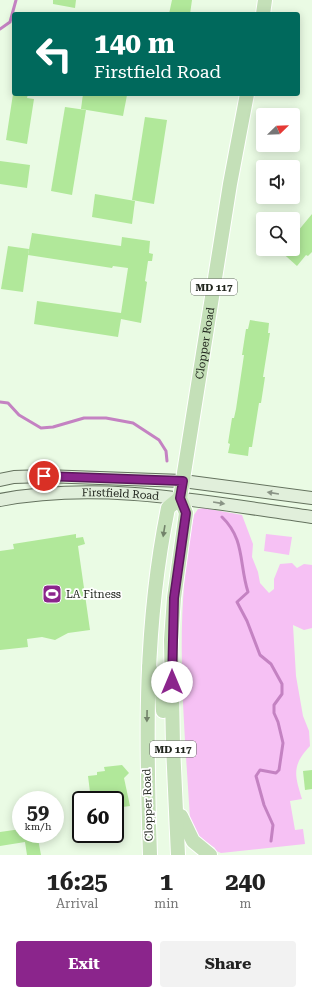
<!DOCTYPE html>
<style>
:root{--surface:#fff;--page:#f2f2f2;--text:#222;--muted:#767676;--accent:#8b258c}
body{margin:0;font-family:"Roboto Serif",serif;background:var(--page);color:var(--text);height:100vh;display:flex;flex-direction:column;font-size:15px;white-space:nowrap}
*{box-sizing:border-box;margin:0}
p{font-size:13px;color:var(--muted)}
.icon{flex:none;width:22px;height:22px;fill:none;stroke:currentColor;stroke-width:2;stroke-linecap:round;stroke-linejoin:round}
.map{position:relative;height:855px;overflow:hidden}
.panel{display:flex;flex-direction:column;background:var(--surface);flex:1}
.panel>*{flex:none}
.top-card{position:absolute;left:12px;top:12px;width:288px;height:84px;border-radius:4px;box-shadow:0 2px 10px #0003;background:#00695c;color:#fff;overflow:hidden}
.needle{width:26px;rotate:67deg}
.fabs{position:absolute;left:256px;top:108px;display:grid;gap:8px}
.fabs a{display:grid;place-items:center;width:44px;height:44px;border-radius:4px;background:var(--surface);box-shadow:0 2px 10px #0003;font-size:20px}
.speed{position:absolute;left:12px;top:791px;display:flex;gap:8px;font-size:20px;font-weight:700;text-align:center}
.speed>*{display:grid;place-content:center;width:52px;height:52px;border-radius:50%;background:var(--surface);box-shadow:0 2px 10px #0003;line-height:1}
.speed small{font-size:10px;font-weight:400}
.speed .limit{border:2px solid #111;border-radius:6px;background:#fff;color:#111}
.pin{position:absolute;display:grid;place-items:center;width:34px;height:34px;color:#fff;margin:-17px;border:2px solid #fff;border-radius:50%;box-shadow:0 1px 4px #0007}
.me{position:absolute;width:44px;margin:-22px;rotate:0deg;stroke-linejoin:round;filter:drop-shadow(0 0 3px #0008)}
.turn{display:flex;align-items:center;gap:14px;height:84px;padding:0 16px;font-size:18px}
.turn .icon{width:52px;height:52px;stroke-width:2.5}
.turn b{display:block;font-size:28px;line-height:34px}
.eta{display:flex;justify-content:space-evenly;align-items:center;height:68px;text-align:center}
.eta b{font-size:24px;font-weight:700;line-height:28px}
.cta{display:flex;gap:8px;margin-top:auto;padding:8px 16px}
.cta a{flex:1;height:46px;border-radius:4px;background:var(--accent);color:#fff;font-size:16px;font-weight:700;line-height:46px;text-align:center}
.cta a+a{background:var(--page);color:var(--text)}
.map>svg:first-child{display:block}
.green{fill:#f6c1f4}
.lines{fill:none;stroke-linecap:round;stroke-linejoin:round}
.stream{stroke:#c482c2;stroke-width:3}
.building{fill:#b1e89a}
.secondary-casing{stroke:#64725e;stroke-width:14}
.primary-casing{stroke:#fff;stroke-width:16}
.secondary{stroke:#e1efdb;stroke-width:12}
.primary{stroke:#c4e0b8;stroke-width:14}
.oneway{fill:#8a9486}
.oneway2{fill:#72826a}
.route-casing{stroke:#5a185b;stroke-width:10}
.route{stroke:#8b258c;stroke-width:7}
.labels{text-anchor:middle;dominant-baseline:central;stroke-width:3.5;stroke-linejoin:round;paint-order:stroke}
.shield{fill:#fff;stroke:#636661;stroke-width:1}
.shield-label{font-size:10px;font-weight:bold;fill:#20251d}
.street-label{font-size:11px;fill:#20251d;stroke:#fff}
.poi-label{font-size:11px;fill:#20251d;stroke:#fff;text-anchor:start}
</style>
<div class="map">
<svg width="312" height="855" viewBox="0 0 312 855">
<rect width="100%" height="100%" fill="#eafbe4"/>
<g class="green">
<path d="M204 508 242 515 253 544 252 557 258 572 260 583 269 593 274 589V579L280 564 292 563 297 568 304 564 312 565V628L304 630 293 625 296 676 303 716 309 731 310 746C291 766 295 776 302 799L290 801 295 830 303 829 305 844 221 853 214 850 215 848C201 838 196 836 190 819 184 718 173 614 194 515L198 509Z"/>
<path d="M266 534 292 537 289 555 264 551Z"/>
</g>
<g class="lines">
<g class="stream">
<path d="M0 29 10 22 16 0"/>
<path d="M0 402 8 403 19 415 41 428 53 427 84 418H106L133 423 159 440 166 451 167 461"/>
<path d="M222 517C245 539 239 564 248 592L237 602 247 621 260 655 271 664 282 684V694L274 705V713L278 722 283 743 279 770 276 773 260 770 256 776 264 805 273 825 271 841"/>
</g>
</g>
<g class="building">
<path d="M53 0H76L75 8 53 4Z"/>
<path d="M172 0H192L190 14H169Z"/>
<path d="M13 94H28L27 98 34 99 27 144 6 140Z"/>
<path d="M83 94 127 95 123 116 81 109Z"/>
<path d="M65 107 86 110 72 195 51 191Z"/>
<path d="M145 117 167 120 154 204 132 200Z"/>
<path d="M0 161 30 165 27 188 0 184Z"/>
<path d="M95 194 135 201 132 224 92 217Z"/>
<path d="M312 214V252L308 256 306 255 297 266 278 249H293V237Z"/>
<path d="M32 233 121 246 122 237 150 241 149 253 153 254 152 261H148L145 281 147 282 141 323 121 319 118 337 34 324 37 301 121 313 128 268 113 266 112 268 28 255Z"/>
<path d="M8 246 29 249 23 292 1 289Z"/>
<path d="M250 320 269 323 268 333H270L263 377H265L261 403H259L252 447H249L248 456 228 453 230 444 228 443 232 418H234L236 409 244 355H242L246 329H248Z"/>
<path d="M76 534V538L83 537 85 544 78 546 90 630 68 633 55 640 42 637 27 639 28 647 0 650V551L14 549 13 544Z"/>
<path d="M122 765 129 773 124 778 130 806 115 808V800H91L88 776 97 775V772L105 771 104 767Z"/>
<path d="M312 770V789L305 790 303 771Z"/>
<path d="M21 829V834H36V839H38L41 855H27L25 842 0 846V832Z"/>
</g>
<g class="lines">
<defs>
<g id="secondary">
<path d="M0 480 14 477 44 476 183 481 312 498"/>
<path id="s1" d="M0 500C103 480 210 503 312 517"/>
</g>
<g id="primary">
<path d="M263 14 265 0"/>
<path d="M149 667 162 694 163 711"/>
<path d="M181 816 193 841 210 855"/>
<path d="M150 855C146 736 144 626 168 508L180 498"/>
<path id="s2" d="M178 855 173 746 171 640 174 598 186 513 180 498 230 184 247 94"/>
</g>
</defs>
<use href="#secondary" class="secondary-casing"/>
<use href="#primary" class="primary-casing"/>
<use href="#secondary" class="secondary"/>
<use href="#primary" class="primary"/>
</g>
<defs><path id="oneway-solid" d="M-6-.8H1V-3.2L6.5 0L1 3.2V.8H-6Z"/></defs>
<g class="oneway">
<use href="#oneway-solid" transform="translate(273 493) rotate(-171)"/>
<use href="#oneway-solid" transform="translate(219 503) rotate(9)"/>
</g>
<g class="oneway2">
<use href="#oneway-solid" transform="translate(164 531) rotate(99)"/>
<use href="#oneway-solid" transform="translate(147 716) rotate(91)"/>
</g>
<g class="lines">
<defs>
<path id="route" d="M44 476 183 481 180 498 186 513 174 598 172 682"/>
</defs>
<use href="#route" class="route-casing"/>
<use href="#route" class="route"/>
</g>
<defs>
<symbol id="stadium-square" viewBox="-11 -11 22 22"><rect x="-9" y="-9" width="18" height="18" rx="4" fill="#8b258c" stroke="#fff"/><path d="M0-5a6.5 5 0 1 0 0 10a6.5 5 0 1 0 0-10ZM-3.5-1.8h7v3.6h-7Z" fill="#fff"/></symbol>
</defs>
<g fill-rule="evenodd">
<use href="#stadium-square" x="41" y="583" width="22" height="22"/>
</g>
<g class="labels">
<g class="shield">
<rect x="191" y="279" width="46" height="16" rx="3"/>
<rect x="150" y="741" width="46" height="16" rx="3"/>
</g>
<g class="shield-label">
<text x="214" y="287">MD 117</text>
<text x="173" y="749">MD 117</text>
</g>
<g class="street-label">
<text stroke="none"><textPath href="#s2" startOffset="516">Clopper Road</textPath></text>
<text stroke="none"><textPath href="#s1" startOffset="121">Firstfield Road</textPath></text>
<text transform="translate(148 805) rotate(-92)">Clopper Road</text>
</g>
<g class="poi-label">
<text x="66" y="594">LA Fitness</text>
</g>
</g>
</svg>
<div class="fabs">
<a><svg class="needle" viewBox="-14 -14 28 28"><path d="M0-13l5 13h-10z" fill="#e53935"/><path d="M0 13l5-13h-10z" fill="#767676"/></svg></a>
<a><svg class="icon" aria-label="sound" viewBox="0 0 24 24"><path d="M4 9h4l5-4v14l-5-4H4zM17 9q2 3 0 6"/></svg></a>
<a><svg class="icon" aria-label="search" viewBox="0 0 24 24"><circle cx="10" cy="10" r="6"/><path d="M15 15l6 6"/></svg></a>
</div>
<div class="speed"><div>59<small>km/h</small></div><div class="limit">60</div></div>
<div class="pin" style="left:44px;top:476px;background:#d93025"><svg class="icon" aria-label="arrive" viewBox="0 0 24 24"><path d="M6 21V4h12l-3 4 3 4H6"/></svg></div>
<svg class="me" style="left:172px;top:682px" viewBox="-20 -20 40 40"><circle r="19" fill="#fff"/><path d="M0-13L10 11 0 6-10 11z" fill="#8b258c"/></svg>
<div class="top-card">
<div class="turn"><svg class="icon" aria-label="left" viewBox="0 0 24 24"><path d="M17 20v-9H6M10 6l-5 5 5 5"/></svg><div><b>140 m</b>Firstfield Road</div></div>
</div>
</div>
<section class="panel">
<div class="eta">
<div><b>16:25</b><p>Arrival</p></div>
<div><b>1</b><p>min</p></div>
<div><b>240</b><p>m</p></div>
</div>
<div class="cta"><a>Exit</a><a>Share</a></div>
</section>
